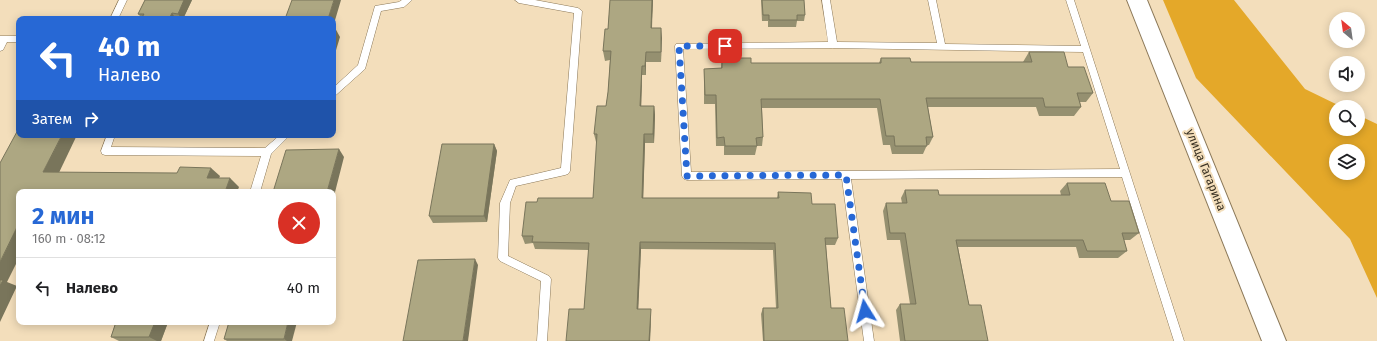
<!DOCTYPE html>
<html lang="ru">
<meta charset="utf-8">
<style>
:root{--surface:#fff;--page:#f6f6f6;--text:#202124;--muted:#757577;--line:#e0e0e0;--accent:#2768d5}
body{margin:0;font-family:"Fira Sans",sans-serif;background:var(--page);color:var(--text);height:100vh;display:flex;flex-direction:column;font-size:15px;white-space:nowrap}
*{box-sizing:border-box;margin:0}
p{font-size:13px;color:var(--muted)}
.icon{flex:none;width:22px;height:22px;fill:none;stroke:currentColor;stroke-width:2;stroke-linecap:round;stroke-linejoin:round}
.map{position:relative;flex:1;overflow:hidden}
.drawer{position:absolute;left:16px;top:189px;width:320px;height:136px;display:flex;flex-direction:column;background:var(--surface);border-radius:8px;box-shadow:0 2px 10px #0003}
.drawer>*{flex:none}
.hud{position:absolute;left:16px;top:16px;width:320px;height:122px;border-radius:8px;box-shadow:0 2px 10px #0003;background:#2768d5;color:#fff;overflow:hidden}
.needle{width:26px;rotate:331deg}
.controls{position:absolute;left:1329px;top:12px;display:grid;gap:8px}
.controls a{display:grid;place-items:center;width:36px;height:36px;border-radius:50%;background:var(--surface);box-shadow:0 2px 10px #0003;font-size:20px}
.pin{position:absolute;display:grid;place-items:center;width:34px;height:34px;color:#fff;margin:-17px;border-radius:8px;box-shadow:0 2px 6px #0006}
.me{position:absolute;width:44px;margin:-22px;rotate:352deg;stroke-linejoin:round;filter:drop-shadow(0 0 3px #0008)}
.turn{display:flex;align-items:center;gap:14px;height:84px;padding:0 16px;font-size:18px}
.turn .icon{width:52px;height:52px;stroke-width:2.5}
.turn b{display:block;font-size:28px;line-height:34px}
.then{display:flex;align-items:center;height:38px;padding:0 16px;background:#0003;gap:8px;font-size:15px}
.round{display:grid;place-items:center;flex:none;width:42px;height:42px;border-radius:21px;background:var(--page)}
.overview{display:flex;align-items:center;justify-content:space-between;height:68px;padding:0 16px}
h1{font-size:24px;font-weight:700;line-height:30px;color:var(--accent)}
ul{padding:0;list-style:none}
li{display:flex;align-items:center;gap:12px;height:60px;padding:0 16px;border-top:1px solid var(--line)}
li div{flex:1}
li b{display:block;font-size:15px}
li em{font-style:normal}
.map>svg:first-child{display:block}
.forest{fill:#e4a829;fill-rule:evenodd}
.lines{fill:none;stroke-linecap:round;stroke-linejoin:round}
.service-casing{stroke:#8b7858;stroke-width:1}
.tertiary-casing{stroke:#8b7858;stroke-width:2}
.service{fill:#fff;fill-rule:evenodd}
.tertiary{fill:#fff;fill-rule:evenodd}
.wall{fill:#959070}
.shaded-wall{fill:#79755b}
.building{fill:#ada782;stroke:#79755b}
.route{stroke:#2768d5;stroke-width:7;stroke-dasharray:0 12.6}
.labels{text-anchor:middle;dominant-baseline:central;stroke-width:4;stroke-linejoin:round;paint-order:stroke}
.street-label{font-size:12px;fill:#393123;stroke:#f3debb}
</style>
<div class="map">
<svg width="1377" height="341" viewBox="0 0 1377 341">
<rect width="100%" height="100%" fill="#f3debb"/>
<path class="forest" d="M1163 0H1234L1305 89 1342 107H1336V129H1358V115L1377 124V298L1350 239 1196 78ZM1336 151H1358V173H1336Z"/>
<g class="lines">
<defs>
<g id="service">
<path d="M119 0H127L118 19H110Z"/>
<path d="M402 0H412L404 7 381 11 365 69 336 95 333 96V88L358 65 375 6 399 2Z"/>
<path d="M515 0H535L578 8 582 11 570 171 568 174 565 175 516 186 510 203 508 256 549 276 551 279 547 341H537L541 281 500 261 498 258 500 203 510 180 561 168 574 13 519 3Z"/>
<path d="M822 0H830L837 42 937 43 928 0H936L945 44 1081 46 1066 0H1074L1184 341H1174L1122 177 851 179 874 341H864L842 179 687 180 684 179 682 176 675 46 676 44 828 42ZM833 48 1083 52 1120 169 691 172 683 49Z"/>
<path d="M0 36H19V42H7L3 50 0 51Z"/>
<path d="M107 135H115L111 147 265 148 280 135H290L271 154 260 192H250L261 156 105 155 102 154 101 151Z"/>
<path d="M210 322H220L214 341H204Z"/>
</g>
<path id="tertiary" d="M1127 0H1147L1286 341H1262Z"/>
</defs>
<use href="#service" class="service-casing"/>
<use href="#tertiary" class="tertiary-casing"/>
<use href="#service" class="service"/>
<use href="#tertiary" class="tertiary"/>
</g>
<g class="wall">
<path d="M145 0H192L183 19H141L142 18 138 14Z"/>
<path d="M610 0H653L652 28H661V62H646V75H642L641 106H654L655 115 654 143H645L643 198H777L778 192 812 204 838 238 835 245H826L831 308 848 341H763L761 314 763 308H776L773 250 641 249 638 309 651 315 650 341H566L584 309 589 250 535 249 533 243 525 244 522 236 537 202 593 198 597 142H596L594 134 606 106 608 92 610 60 605 61 603 51 608 29Z"/>
<path d="M761 0H804L805 15 804 21H797L796 27H768V21H762Z"/>
<path d="M1029 52 1068 67 1093 93 1086 102H1080L1081 107 1074 116H1039L1036 107H928L933 137 929 145H927L923 154H892L890 145H883L877 108H762L763 137 762 146H757L755 155H724V146H716L715 104H704V69L721 68 722 58 751 63H879L881 58 911 62H1023Z"/>
<path d="M494 144 497 151 487 222 433 223 429 216Z"/>
<path d="M1067 183 1111 201 1139 233 1130 240H1124L1127 251 1118 258H1079L1076 247H958L969 305 988 341H900L896 310 900 304H910L900 240H887L883 211 886 203H902L901 198 905 190 939 195H1061L1060 191Z"/>
<path d="M104 322H191L190 324 167 325 161 341H119L111 337 115 325H110Z"/>
<path d="M229 322 292 341H227L224 339Z"/>
</g>
<g class="shaded-wall">
<path d="M184 0H192L183 19H182L178 14Z"/>
<path d="M334 0H341L333 27V19H328Z"/>
<path d="M652 0H653L651 38V28Z"/>
<path d="M172 13 176 19H169Z"/>
<path d="M335 28 340 37 333 60V36Z"/>
<path d="M661 28 662 38 661 62Z"/>
<path d="M646 52V75L645 66Z"/>
<path d="M642 66V75L641 115 640 106Z"/>
<path d="M654 106 655 115 654 143 653 134Z"/>
<path d="M644 134 645 143 643 205 642 198Z"/>
<path d="M62 135H77L55 181 43 172Z"/>
<path d="M494 144 497 151 487 222 484 216Z"/>
<path d="M339 149 344 157 333 200V192H327Z"/>
<path d="M211 168 220 176 216 186 207 178Z"/>
<path d="M230 178 239 187 237 192H225Z"/>
<path d="M19 223V258L7 282 17 286 0 322V262Z"/>
<path d="M640 242 641 249 638 315 637 309Z"/>
<path d="M475 259 478 265 468 341H463Z"/>
<path d="M651 309V315L650 341H649Z"/>
<path d="M155 322H162L167 325 161 341H157L149 337Z"/>
<path d="M186 322H191L190 324Z"/>
<path d="M288 322H297L292 341H287L284 339Z"/>
</g>
<g class="building">
<path d="M145 0H184L178 14 172 13 169 19H141L144 14H138Z"/>
<path d="M292 0H334L328 19H285Z"/>
<path d="M610 0H652L651 28H661V52H646L645 66H642L640 106H654L653 134H644L642 198H779L778 192 811 193 812 204H835L838 238H825L831 308H844L848 341H764L763 308H778L775 243 640 242 637 309H651L649 341H566L569 309H584L589 243 532 242 533 236H522L526 202H537L538 198H593L597 134H594L597 106H606L608 92 611 51H603L605 29H608Z"/>
<path d="M762 0H804L805 15H797V20H769V15H763Z"/>
<path d="M333 28H335L333 36Z"/>
<path d="M1029 52H1064L1068 67H1084L1093 93H1077L1081 107H1045L1043 98H926L933 137H926L927 146H895L894 136H886L880 99H761L763 137 756 138 757 146H725L724 137 717 138 716 95H705L704 69 722 68V58H751V63H881V58H910L911 62H1032Z"/>
<path d="M19 128V135H62L43 172 177 173 180 167 211 168 207 178H230L225 192H19V223L0 262V163Z"/>
<path d="M442 144H494L484 216H429Z"/>
<path d="M339 149 327 192H273L286 150Z"/>
<path d="M1067 183H1105L1111 201H1129L1139 233H1122L1127 251H1087L1083 240H956L969 305H981L988 341H905L900 304H916L905 233H890L886 203H907L905 190H938L939 195H1070Z"/>
<path d="M475 259 463 341H403L418 260Z"/>
<path d="M0 280H3L0 286Z"/>
<path d="M116 322H155L149 337H111Z"/>
<path d="M229 322H288L284 339H224Z"/>
</g>
<g class="lines">
<path class="route" d="M725 46H679L687 176 846 175 865 311"/>
</g>
<g class="labels">
<g class="street-label">
<text transform="translate(1206 170) rotate(68)">улица Гагарина</text>
</g>
</g>
</svg>
<div class="controls">
<a><svg class="needle" viewBox="-14 -14 28 28"><path d="M0-13l5 13h-10z" fill="#e53935"/><path d="M0 13l5-13h-10z" fill="#757577"/></svg></a>
<a><svg class="icon" aria-label="sound" viewBox="0 0 24 24"><path d="M4 9h4l5-4v14l-5-4H4zM17 9q2 3 0 6"/></svg></a>
<a><svg class="icon" aria-label="search" viewBox="0 0 24 24"><circle cx="10" cy="10" r="6"/><path d="M15 15l6 6"/></svg></a>
<a><svg class="icon" aria-label="layers" viewBox="0 0 24 24"><path d="M12 4l9 5-9 5-9-5zM3 14l9 5 9-5"/></svg></a>
</div>
<div class="pin" style="left:725px;top:46px;background:#d93025"><svg class="icon" aria-label="arrive" viewBox="0 0 24 24"><path d="M6 21V4h12l-3 4 3 4H6"/></svg></div>
<svg class="me" style="left:865px;top:311px" viewBox="-20 -20 40 40"><path d="M0-17L14 15 0 8-14 15z" fill="#2768d5" stroke="#fff" stroke-width="4"/></svg>
<div class="hud">
<div class="turn"><svg class="icon" aria-label="left" viewBox="0 0 24 24"><path d="M17 20v-9H6M10 6l-5 5 5 5"/></svg><div><b>40 m</b>Налево</div></div>
<div class="then">Затем<svg class="icon" aria-label="right" viewBox="0 0 24 24"><path d="M7 20v-9h11M14 6l5 5-5 5"/></svg></div>
</div>
<section class="drawer">
<div class="overview"><div><h1>2 мин</h1><p>160 m · 08:12</p></div><a class="round" style="background:#d93025;color:#fff"><svg class="icon" aria-label="close" viewBox="0 0 24 24"><path d="M6 6l12 12M18 6L6 18"/></svg></a></div>
<ul>
<li><svg class="icon" aria-label="left" viewBox="0 0 24 24"><path d="M17 20v-9H6M10 6l-5 5 5 5"/></svg><div><b>Налево</b></div><em>40 m</em></li>
</ul>
</section>
</div>
